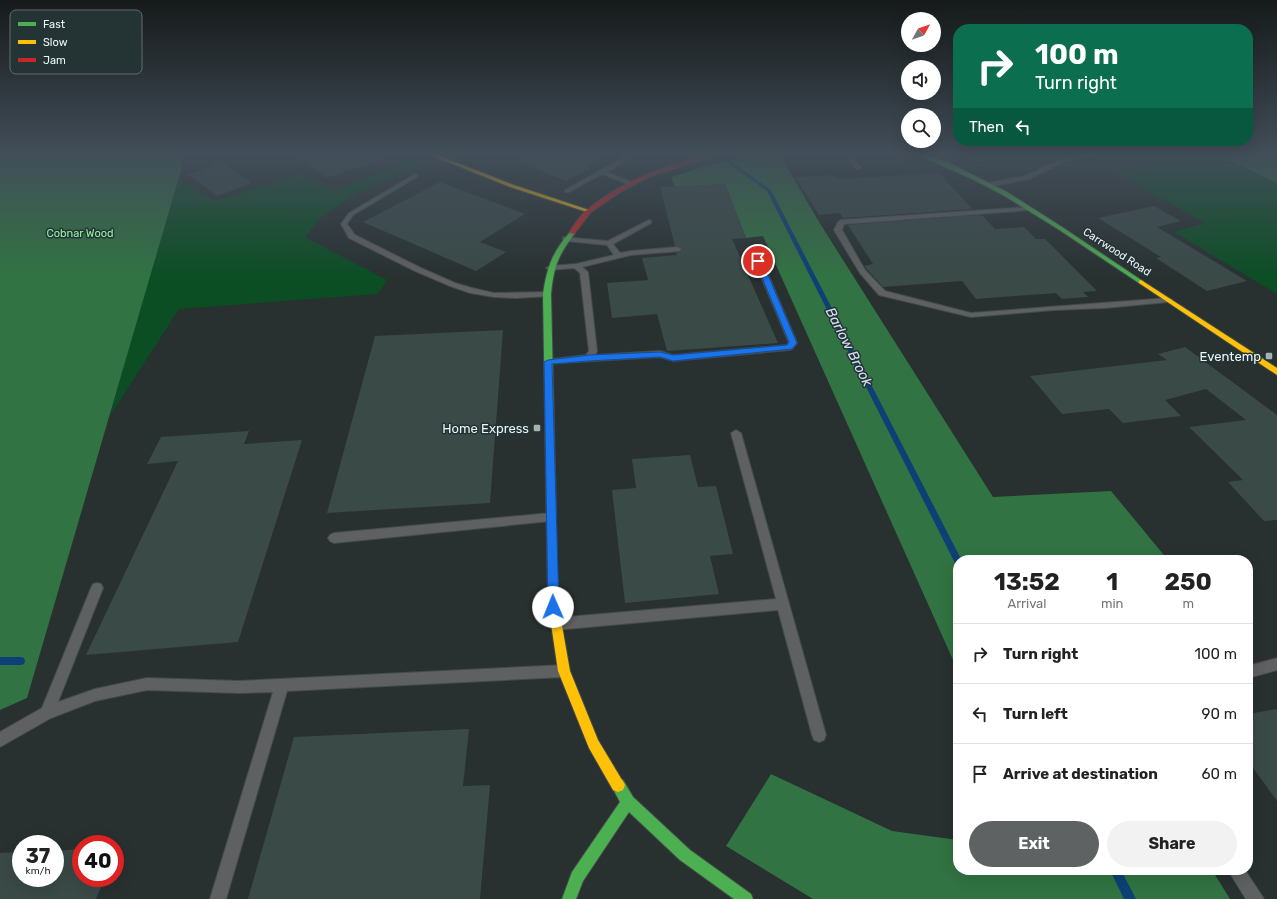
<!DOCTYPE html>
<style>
:root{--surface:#fff;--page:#f2f2f2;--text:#222;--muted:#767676;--line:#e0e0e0;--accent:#5e6262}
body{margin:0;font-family:Rubik,sans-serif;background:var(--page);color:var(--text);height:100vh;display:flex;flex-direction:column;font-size:15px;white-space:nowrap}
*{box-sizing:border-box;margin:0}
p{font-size:13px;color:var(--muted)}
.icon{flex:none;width:22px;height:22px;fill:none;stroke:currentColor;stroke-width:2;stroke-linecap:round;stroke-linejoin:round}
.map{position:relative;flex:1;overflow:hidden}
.drawer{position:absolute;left:953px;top:555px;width:300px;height:320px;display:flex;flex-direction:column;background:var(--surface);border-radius:16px;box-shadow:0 4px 16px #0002}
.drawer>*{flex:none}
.banner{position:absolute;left:953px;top:24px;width:300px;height:122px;border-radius:16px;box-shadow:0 4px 16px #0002;background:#0b6e4f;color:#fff;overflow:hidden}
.needle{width:26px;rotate:50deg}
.fabs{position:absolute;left:901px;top:12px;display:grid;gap:8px}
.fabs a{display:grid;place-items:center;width:40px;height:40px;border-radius:50%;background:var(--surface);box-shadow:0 4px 16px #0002;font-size:20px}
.speed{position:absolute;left:12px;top:835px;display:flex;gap:8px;font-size:20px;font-weight:700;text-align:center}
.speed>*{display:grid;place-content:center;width:52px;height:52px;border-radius:50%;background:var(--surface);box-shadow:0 4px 16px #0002;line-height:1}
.speed small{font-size:10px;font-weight:400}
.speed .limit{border:6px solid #d22;background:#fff;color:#111}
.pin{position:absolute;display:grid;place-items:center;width:34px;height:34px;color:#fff;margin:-17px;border:2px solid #fff;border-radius:50%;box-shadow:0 1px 4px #0007}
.me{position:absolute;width:44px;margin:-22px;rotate:359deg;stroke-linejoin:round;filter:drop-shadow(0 0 3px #0008)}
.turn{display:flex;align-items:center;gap:14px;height:84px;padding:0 16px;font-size:18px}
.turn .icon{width:52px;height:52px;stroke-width:2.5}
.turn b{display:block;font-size:28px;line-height:34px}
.then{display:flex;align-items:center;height:38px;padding:0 16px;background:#0003;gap:8px;font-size:15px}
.eta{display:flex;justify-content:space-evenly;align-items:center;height:68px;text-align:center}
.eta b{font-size:24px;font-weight:700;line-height:28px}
.action{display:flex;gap:8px;margin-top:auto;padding:8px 16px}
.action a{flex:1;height:46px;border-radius:24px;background:var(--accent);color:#fff;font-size:16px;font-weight:700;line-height:46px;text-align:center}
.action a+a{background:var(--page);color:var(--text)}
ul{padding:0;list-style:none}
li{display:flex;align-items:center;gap:12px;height:60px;padding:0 16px;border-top:1px solid var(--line)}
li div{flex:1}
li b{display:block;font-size:15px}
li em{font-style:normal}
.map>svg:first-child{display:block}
.green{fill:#0b4e24}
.forest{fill:#317342}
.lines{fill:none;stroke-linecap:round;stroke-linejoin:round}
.stream{fill:#0d4076;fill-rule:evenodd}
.building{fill:#3a4a47}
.lane-casing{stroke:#444b4b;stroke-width:2}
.fast-casing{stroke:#444b4b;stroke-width:2}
.slow-casing{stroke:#444b4b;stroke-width:2}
.jam-casing{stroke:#444b4b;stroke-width:2}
.lane{fill:#5e6061;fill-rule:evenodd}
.fast{fill:#4caf50;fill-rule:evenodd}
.slow{fill:#ffc107;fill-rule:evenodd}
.jam{fill:#c62828;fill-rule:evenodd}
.route{fill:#1a73e8;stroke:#114b97}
.poi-dot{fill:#a7b0b1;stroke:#243334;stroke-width:1.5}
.labels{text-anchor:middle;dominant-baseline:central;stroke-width:3;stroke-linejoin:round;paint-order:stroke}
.far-park-label{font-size:11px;fill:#91f4a5;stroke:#243334}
.far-street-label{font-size:11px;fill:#ecf5f6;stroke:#243334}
.poi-label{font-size:13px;fill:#ecf5f6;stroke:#243334;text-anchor:end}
.water-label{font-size:14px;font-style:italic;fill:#d2e0f2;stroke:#243334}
.key{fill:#243334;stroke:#606d6e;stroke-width:1}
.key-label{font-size:11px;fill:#ecf5f6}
</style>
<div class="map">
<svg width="1277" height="899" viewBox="0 0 1277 899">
<rect width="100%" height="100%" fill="#283030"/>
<g class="green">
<path d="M1199 153H1214L1277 183V294L1174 232 1205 223 1112 172Z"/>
<path d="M414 158 426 164 358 193 320 218 305 237 387 280 378 294 179 309 109 417 178 180 216 201 299 174 336 190Z"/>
</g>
<g class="forest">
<path d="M0 153H181L182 167 27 698 0 710Z"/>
<path d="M763 153H779L819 222 993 497 1111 491 1168 560H958V671L763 236 746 238 725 184 675 187 671 177 706 166Z"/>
<path d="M1214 153H1277V183Z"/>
<path d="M771 774 892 831 958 840V870H1212L1230 899H813L726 846Z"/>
</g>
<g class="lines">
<g class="stream">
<path d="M714 153H719L771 190 961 559 962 560H958V564L955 563 767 191Z"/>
<path d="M0 657H21L24 658 25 661 24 664 21 665H0Z"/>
<path d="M1110 870H1121L1136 899H1124Z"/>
</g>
</g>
<g class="building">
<path d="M293 153H391L392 156 327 178Z"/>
<path d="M539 153H612L586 166 591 168 566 181 519 162Z"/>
<path d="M215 158 252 183 218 196 188 175 213 166Z"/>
<path d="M939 173 972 209 843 218 840 213 819 215 795 177 834 175 838 179Z"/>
<path d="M440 182 525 214 480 242 506 252 476 271 363 222Z"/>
<path d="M725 184 746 238 732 239 778 343 667 351 657 314 612 318 607 283 648 280 642 258 677 255 676 253 681 252 682 248 675 246 660 187Z"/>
<path d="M1154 206 1181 221 1157 227 1247 281 1207 291 1156 258 1161 257 1098 218Z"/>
<path d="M978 215 983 216 995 229 1024 227 1036 239H1045L1097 291 1083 292 1088 297 1062 299 1056 293 976 299 962 281 883 287 864 266 873 264 848 225Z"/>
<path d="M503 330 490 503 327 513 375 336Z"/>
<path d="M1185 347 1277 415V520L1264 521 1228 482 1243 480 1189 427 1246 420 1206 389 1165 400 1181 416 1123 423 1109 409 1062 414 1030 376 1167 360 1158 354Z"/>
<path d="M249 431 244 444 302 440 238 642 86 655 178 461 147 464 161 437Z"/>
<path d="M690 455 698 487 716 486 733 554 710 556 719 594 625 603 612 490 636 488 632 459Z"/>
<path d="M1277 709V801L1248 761V714Z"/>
<path d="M469 729 463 786 490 785 480 899H248L294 737Z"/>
<path d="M81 849V878H105L96 899H0V853L21 852V878H55V851Z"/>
</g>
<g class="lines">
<defs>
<g id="lane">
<path d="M615 153H623L632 157 607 172 634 183V185H630L602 174 569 192H565V190L624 157Z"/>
<path d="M844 153H850L861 168 860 169H856Z"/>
<path d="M968 153H975L988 160 983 161Z"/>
<path d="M1093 153H1104L1063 162 1029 179 988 187 985 185 988 183 1025 176 1059 160Z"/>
<path d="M415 174 418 176 417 177 353 215 347 224 355 235 421 268 455 283 472 288 494 293 547 292 551 294 550 296 516 298 494 297 470 293 450 286 415 271 349 238 341 224 349 213Z"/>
<path d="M1028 207 1030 208V210L844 224 842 230 865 270 885 291 971 313 1168 298 1172 300 1168 302 1105 308 1054 310 971 317 879 295 860 273 834 230 838 222 841 220Z"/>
<path d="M649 220 651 221V223L613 244 620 253 631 251 677 247 681 249 680 251 631 255 582 267 588 272 597 351 595 355 660 351 673 355 787 345 789 343 749 248 753 246 757 248 797 343 792 349 789 350 673 361 660 357 545 364 544 362 545 360 586 355 589 351 580 273 574 268 550 270 546 268 550 266 576 264 614 255 607 245 566 241H563V237L608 241Z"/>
<path d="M736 430 741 433 826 735 824 740 819 742 814 740 812 735 778 610 555 630 551 628 549 624 551 620 555 618 776 599 731 433Z"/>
<path d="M551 513 555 514 556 517 555 520 551 521 334 543 330 541 328 538 330 535 334 533Z"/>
<path d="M97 583 101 584 103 588 58 702 95 689 147 678 239 681 564 665 569 667 570 671 569 675 564 677 287 691 226 899H210L273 692 239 693 147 690 95 701 51 718 0 747V732L42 708 91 588 93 584Z"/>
<path d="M1277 658V670L1248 678V666Z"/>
<path d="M1228 870H1245L1264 899H1246Z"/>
</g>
<g id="fast">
<path d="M914 153H921L949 163 1007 192 1062 227 1144 282 1141 284 1139 283 1058 229 1003 195 974 180Z"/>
<path d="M570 232 575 233C558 256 554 265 551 294L558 603 557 606 553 608 549 606 548 603 543 294C547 267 552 253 570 232Z"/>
<path d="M618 778 623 780 633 797 690 850 751 894 753 899H734L680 860 629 812 583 881 576 899H562L572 872 620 802 611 785 613 780Z"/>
</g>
<g id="slow">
<path d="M425 153H432L514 185 592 211 587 212 510 187Z"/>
<path d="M1141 280 1277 368V375L1139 283V281Z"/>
<path d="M553 598 557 600 558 603 570 671 598 740 625 785 623 790 618 792 613 790 589 748 558 671 548 603 549 600Z"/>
</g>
<path id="jam" d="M715 153H724L651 176 622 191 591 212 574 234 569 233C574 225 580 215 588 209 624 179 670 164 715 153Z"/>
</defs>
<use href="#lane" class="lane-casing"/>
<use href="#fast" class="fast-casing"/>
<use href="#slow" class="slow-casing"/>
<use href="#jam" class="jam-casing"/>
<use href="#lane" class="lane"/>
<use href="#fast" class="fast"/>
<use href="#slow" class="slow"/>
<use href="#jam" class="jam"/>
</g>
<linearGradient id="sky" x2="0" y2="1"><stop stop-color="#161a1a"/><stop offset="0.55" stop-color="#424e59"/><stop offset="1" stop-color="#424e59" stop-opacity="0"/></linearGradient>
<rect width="1277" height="279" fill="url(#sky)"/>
<path class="route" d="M758 259 762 261 797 343 792 349 673 361 660 357 589 361 552 364 559 607 557 611 553 612 549 611 548 607 544 362 548 360 589 355 660 352 673 355 787 345 789 342 755 261Z"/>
<g class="poi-dot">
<rect x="1265" y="352" width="8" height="8" rx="2"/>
<rect x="533" y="424" width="8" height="8" rx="2"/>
</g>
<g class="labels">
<g class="far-park-label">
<text x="80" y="233">Cobnar Wood</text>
</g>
<g class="far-street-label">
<text transform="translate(1117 252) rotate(33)">Carrwood Road</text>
</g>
<g class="poi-label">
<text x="1261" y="356">Eventemp</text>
<text x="529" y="428">Home Express</text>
</g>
<g class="water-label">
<text transform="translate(849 347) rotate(63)">Barlow Brook</text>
</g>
</g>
<rect x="10" y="10" width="132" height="64" rx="6" class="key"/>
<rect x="18" y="22" width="18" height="4" fill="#4caf50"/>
<rect x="18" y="40" width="18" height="4" fill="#ffc107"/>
<rect x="18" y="58" width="18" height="4" fill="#c62828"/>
<g class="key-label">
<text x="43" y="28">Fast</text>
<text x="43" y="46">Slow</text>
<text x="43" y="64">Jam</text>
</g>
</svg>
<div class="fabs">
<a><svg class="needle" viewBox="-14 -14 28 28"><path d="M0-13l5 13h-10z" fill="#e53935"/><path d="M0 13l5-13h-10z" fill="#767676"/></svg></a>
<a><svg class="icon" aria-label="sound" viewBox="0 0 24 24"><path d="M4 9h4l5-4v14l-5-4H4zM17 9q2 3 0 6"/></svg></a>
<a><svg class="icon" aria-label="search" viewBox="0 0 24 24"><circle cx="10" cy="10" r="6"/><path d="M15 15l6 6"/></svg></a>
</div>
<div class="speed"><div>37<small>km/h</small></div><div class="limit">40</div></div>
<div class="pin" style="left:758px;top:261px;background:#d93025"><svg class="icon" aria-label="arrive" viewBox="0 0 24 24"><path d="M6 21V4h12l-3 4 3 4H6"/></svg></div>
<svg class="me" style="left:553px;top:607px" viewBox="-20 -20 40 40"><circle r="19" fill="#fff"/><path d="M0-13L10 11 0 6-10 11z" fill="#1a73e8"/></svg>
<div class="banner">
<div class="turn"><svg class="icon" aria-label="right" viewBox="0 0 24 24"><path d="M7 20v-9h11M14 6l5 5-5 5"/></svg><div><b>100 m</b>Turn right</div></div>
<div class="then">Then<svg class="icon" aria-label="left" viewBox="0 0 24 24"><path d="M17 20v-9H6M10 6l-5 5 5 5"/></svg></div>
</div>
<section class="drawer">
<div class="eta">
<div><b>13:52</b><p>Arrival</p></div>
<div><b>1</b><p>min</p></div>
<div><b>250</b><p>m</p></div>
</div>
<ul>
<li><svg class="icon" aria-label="right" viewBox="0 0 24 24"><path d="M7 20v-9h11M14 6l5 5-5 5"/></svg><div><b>Turn right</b></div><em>100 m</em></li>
<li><svg class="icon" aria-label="left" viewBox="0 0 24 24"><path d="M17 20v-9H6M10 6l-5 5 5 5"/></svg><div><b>Turn left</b></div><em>90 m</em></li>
<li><svg class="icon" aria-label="arrive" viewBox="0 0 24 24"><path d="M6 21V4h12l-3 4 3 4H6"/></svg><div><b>Arrive at destination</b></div><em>60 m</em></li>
</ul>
<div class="action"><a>Exit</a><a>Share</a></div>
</section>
</div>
